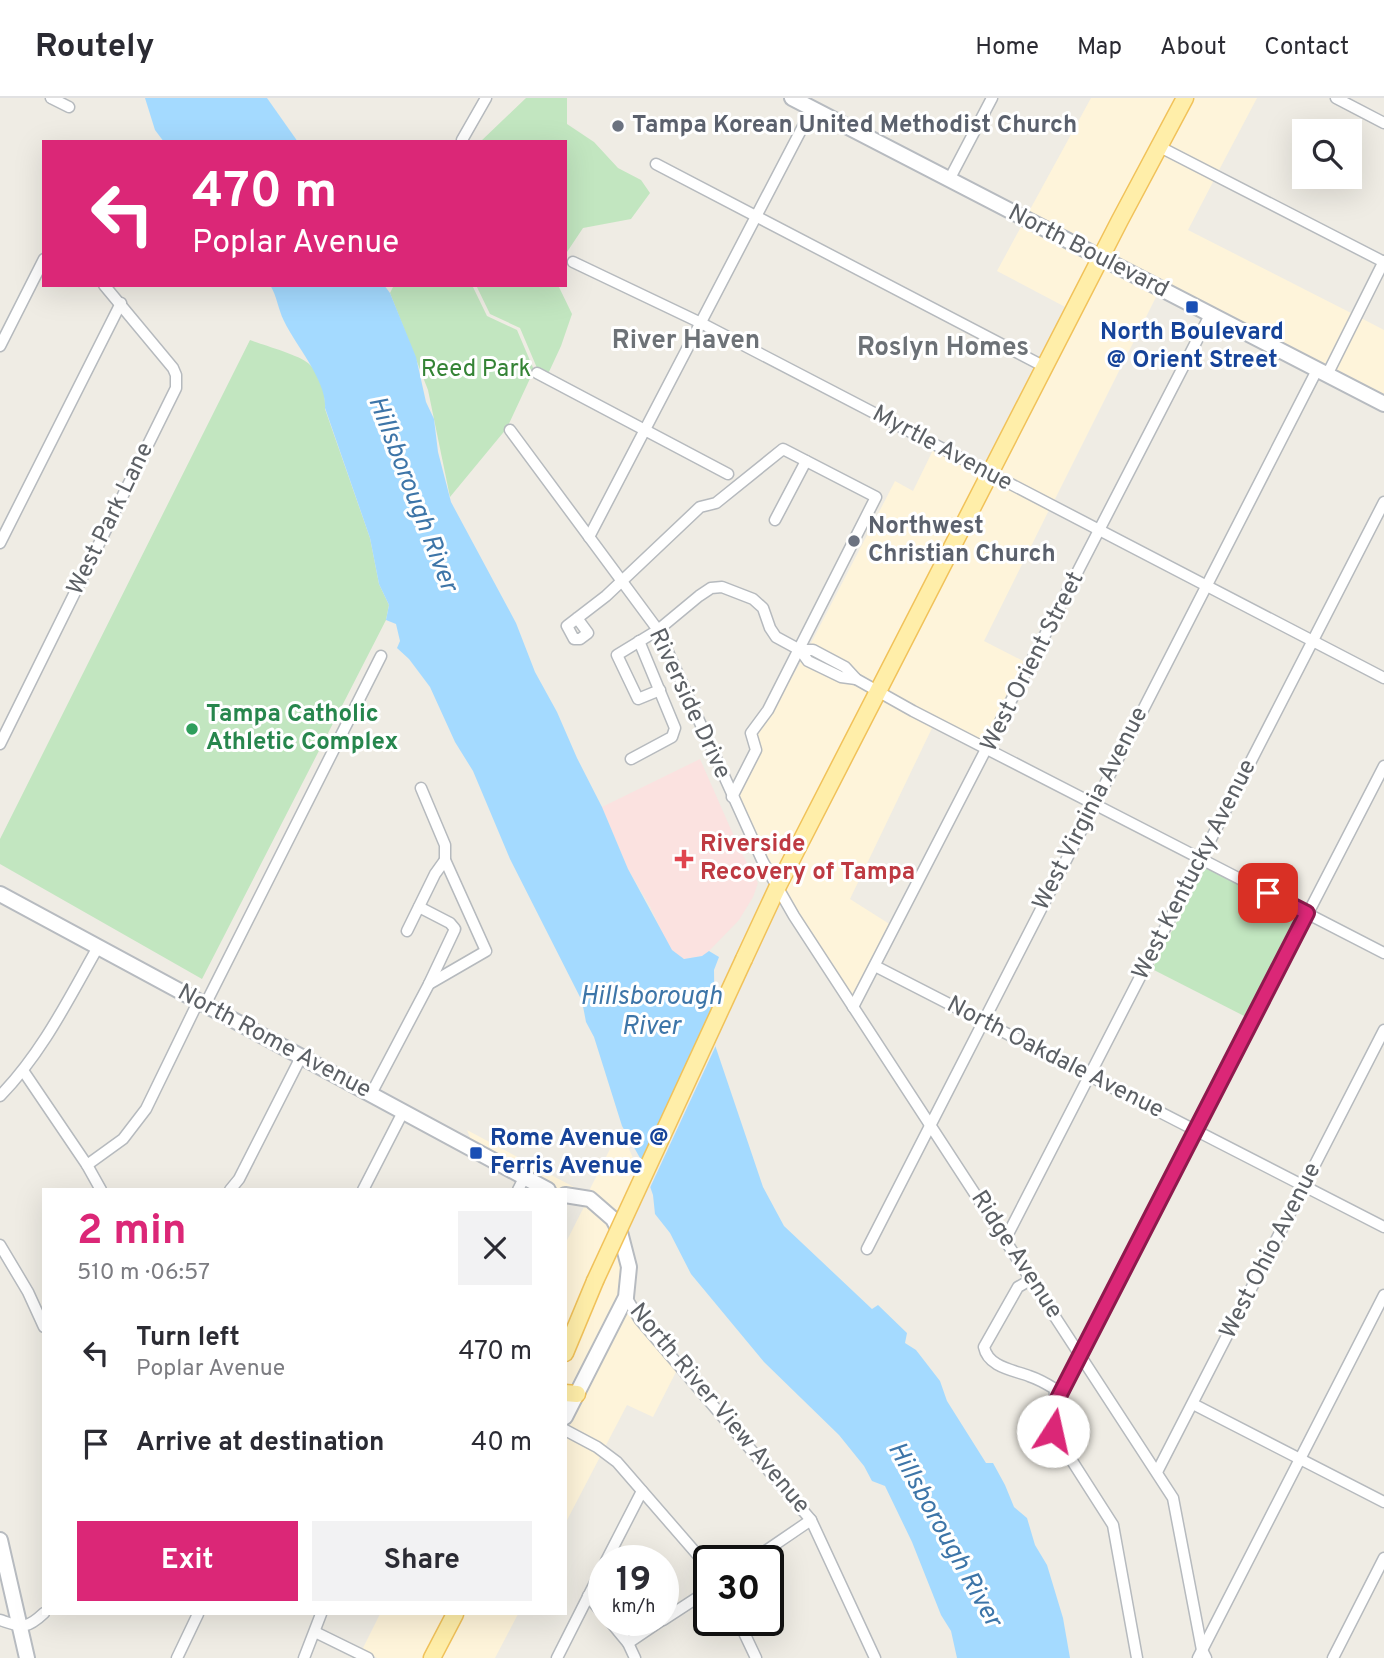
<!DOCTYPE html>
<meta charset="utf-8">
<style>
:root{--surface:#fff;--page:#f2f2f3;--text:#2b2b33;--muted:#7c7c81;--line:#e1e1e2;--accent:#db2777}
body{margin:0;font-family:Overpass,sans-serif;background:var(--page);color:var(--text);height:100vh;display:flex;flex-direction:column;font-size:26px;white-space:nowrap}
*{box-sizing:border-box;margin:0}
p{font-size:23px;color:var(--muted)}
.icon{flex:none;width:38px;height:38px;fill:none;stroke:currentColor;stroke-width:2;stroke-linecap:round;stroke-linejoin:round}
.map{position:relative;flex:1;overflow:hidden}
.details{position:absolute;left:42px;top:1090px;width:525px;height:427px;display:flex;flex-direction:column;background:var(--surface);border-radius:0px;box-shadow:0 7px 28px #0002}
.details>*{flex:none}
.banner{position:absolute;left:42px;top:42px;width:525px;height:147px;border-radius:0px;box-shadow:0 7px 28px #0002;background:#db2777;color:#fff;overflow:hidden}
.controls{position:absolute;left:1292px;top:21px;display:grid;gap:14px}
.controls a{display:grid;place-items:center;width:70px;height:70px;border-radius:0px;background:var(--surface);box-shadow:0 7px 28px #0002;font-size:35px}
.speed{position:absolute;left:588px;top:1447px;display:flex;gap:14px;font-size:35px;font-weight:700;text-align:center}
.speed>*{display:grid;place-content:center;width:91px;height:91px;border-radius:50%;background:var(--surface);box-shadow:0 7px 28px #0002;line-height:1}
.speed small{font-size:18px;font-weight:400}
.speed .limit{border:4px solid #111;border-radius:10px;background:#fff;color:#111}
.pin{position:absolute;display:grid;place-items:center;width:60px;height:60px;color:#fff;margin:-30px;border-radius:14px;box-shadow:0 4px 10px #0006}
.me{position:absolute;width:77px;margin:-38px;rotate:10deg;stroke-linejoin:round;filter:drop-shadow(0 0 5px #0008)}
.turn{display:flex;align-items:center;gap:24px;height:147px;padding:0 35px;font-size:32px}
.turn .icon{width:91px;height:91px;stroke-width:2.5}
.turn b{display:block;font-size:49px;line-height:60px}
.round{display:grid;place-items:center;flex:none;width:74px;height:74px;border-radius:0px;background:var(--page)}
.headline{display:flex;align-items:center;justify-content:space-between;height:119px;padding:0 35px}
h1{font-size:42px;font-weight:700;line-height:52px;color:var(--accent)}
.cta{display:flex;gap:14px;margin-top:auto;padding:14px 35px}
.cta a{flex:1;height:80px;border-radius:0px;background:var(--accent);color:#fff;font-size:28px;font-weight:700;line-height:80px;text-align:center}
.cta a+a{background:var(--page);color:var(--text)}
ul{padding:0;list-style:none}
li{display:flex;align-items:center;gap:21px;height:91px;padding:0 35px}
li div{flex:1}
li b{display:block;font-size:26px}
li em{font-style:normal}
header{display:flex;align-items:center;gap:42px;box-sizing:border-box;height:98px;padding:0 35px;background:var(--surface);border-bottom:2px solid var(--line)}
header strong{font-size:33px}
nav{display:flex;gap:38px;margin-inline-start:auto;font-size:24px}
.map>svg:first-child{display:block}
.commercial{fill:#fef4da}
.medical{fill:#fbe2e0}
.green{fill:#c2e6c0}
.water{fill:#a4daff}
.pier{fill:#efece4}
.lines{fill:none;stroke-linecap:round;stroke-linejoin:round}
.street-casing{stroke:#b6babe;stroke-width:13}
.secondary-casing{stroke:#b7bbc0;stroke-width:18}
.primary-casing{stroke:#f1c25a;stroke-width:19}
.street{stroke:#fff;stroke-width:10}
.secondary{stroke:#fff;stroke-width:14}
.primary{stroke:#ffeea9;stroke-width:16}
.primary-bridge-casing{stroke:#f1c25a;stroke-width:19;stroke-linecap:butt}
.primary-bridge{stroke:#ffeea9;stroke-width:16}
.route-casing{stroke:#8e194d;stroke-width:18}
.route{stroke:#db2777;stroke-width:12}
.worship-dot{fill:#6b7280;stroke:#fff;stroke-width:2.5}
.transit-dot{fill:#1a4fb4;stroke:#fff;stroke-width:2.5}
.leisure-dot{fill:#2e9e5b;stroke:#fff;stroke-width:2.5}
.health-dot{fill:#e0444e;stroke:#fff;stroke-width:2.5}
.labels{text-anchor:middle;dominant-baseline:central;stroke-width:6;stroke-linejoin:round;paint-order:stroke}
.worship-label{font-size:24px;font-weight:bold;fill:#5b616d;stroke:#fff;text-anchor:start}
.street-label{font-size:24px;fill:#5c6065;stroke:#fff}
.transit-label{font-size:24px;font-weight:bold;fill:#164399;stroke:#fff}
.park-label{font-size:24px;fill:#348335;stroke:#fff}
.leisure-label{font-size:24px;font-weight:bold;fill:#27864d;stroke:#fff;text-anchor:start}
.health-label{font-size:24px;font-weight:bold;fill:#be3a42;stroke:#fff;text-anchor:start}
.neighbourhood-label{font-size:26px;font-weight:bold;fill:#6d7277;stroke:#fff}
.water-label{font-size:26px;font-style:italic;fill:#3d75a8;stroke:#fff}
</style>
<header>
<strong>Routely</strong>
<nav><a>Home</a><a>Map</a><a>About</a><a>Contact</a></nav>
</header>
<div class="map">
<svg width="1384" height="1560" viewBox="0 0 1384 1560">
<rect width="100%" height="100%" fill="#efece4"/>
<g class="commercial">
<path d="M1091 0H1180L1098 154 1027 117Z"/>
<path d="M1191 0H1257L1218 74 1166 48Z"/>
<path d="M1162 55 1214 82 1188 132 1353 216 1325 271 1106 158Z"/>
<path d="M1023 125 1094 162 1069 211 997 173Z"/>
<path d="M1102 166 1158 195 1053 405 996 375Z"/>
<path d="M1361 220 1384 232V301L1333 276Z"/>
<path d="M933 352 984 378 876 588 810 547 895 383 913 393Z"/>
<path d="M992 382 1049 412 984 543 1027 565 986 645 884 593Z"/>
<path d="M802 562 872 596 777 779 767 763 737 699 761 654 757 638Z"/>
<path d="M880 600 933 628 850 801 891 827 853 900 798 816 783 789Z"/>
<path d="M467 1032 585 1095 589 1093 610 1051 622 1035 640 1076 618 1122 565 1092 549 1088 473 1047Z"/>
<path d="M586 1105 614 1132 565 1240V1146Z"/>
<path d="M618 1145 625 1169 622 1196 574 1292 565 1291V1269L576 1240Z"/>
<path d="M627 1209 677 1272 653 1319 627 1307 605 1349 566 1327Z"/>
<path d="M565 1336 601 1357 565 1426Z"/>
<path d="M380 1516H449L426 1560H377L362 1552Z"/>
<path d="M460 1516H518L495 1560H437Z"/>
</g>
<path class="medical" d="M700 661 740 752 758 785 753 799 739 822 709 853 703 858 684 861 671 852 664 839 650 808 628 771 602 709Z"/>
<g class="green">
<path d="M526 0H567V26L594 44 618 70 641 82 650 95 631 121 583 130 565 157V44H480Z"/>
<path d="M394 187H472L487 218 517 232 534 272 507 330 450 399 428 292 390 195Z"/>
<path d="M476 187H558L572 216 561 248 548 276 537 270 520 230 490 216Z"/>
<path d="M250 242C263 247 299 257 308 265 320 275 326 295 325 311L370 440 379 486 389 507 386 522 202 881 0 766V741Z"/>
<path d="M1206 768 1303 817 1250 921 1152 871Z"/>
</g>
<g class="water">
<path d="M145 0H267L298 44H164L155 32Z"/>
<path d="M270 187H384L390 195 416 259 426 304 434 321 438 354 451 404 516 525 535 574 557 614 577 660 602 709 628 771 672 852 684 861 702 858 709 853 719 859 714 872 715 947 763 1089 784 1128 872 1211 878 1207 907 1235 905 1245 916 1252 940 1283 947 1303 986 1365H993L1005 1387 1014 1409 1027 1420 1035 1447 1047 1467 1063 1520 1070 1560H957L951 1533 941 1517 912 1444 885 1388 872 1383 864 1368 839 1337 764 1264 691 1176 670 1135 655 1116 653 1097 640 1060 622 1028 594 939 586 924 582 903 510 761 473 673 455 644 430 589 409 561 397 550 400 543 396 526 386 522 389 507 379 486 370 440 325 310C327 283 296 248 284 223 278 211 277 198 270 187Z"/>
</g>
<path class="pier" d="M717 899 718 943 648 1094 639 1068Z"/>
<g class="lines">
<defs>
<g id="street">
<path d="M51 0 69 9"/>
<path d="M1336 0 1384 25"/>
<path d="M462 42 486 0"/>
<path d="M1160 49 1384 164"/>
<path d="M656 66 1045 269"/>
<path d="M949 82 992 0"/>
<path d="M573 164 701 225 1384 580"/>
<path d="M0 248 44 161"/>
<path d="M537 275 728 376"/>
<path d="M1327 277 1384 163"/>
<path d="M510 332 658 532 763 764 794 818 1173 1400 1202 1552 1206 1560"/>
<path d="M775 422 806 363"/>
<path d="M589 439 812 11"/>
<path d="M0 445 121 205"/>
<path d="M577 520 588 535 580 541H574L567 528 606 498 700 409 716 405 783 351 876 399 768 612 751 635 756 652 732 699"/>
<path d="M800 552H813L845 569 856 581 913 613 1384 855"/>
<path d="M660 592 638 601 617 557 658 532 699 498 711 490 722 489 753 501 763 510 770 530 776 539 800 552 808 563 841 579 856 581"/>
<path d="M0 646 176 290V277L173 270 104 187"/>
<path d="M631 661 672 639 675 630 639 543"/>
<path d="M419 809 450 825 455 831 429 886"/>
<path d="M407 833 435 776 445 762"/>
<path d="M875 868 1384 1129"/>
<path d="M205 907 381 558"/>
<path d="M853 909 1210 217"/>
<path d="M24 974 87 1067 101 1092"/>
<path d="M371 996 429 886 486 853 445 762V747L421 690"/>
<path d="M0 998C42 955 68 902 98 849"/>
<path d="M87 1067 123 1041 146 1011 198 904"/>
<path d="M230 1092 239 1081 301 959"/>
<path d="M363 1092 403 1014"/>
<path d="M518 1092 524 1080"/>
<path d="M1006 1140 1384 404"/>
<path d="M0 1147 28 1194 44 1229"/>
<path d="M867 1151 1317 272"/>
<path d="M1032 1181 1018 1189 984 1249C988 1269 1013 1272 1029 1278 1038 1281 1047 1286 1055 1291L1053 1333 1113 1427 1137 1560"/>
<path d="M626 1199 640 1222 811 1422 875 1560"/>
<path d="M1193 1306 1384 1404"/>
<path d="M565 1332 597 1349 617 1364 709 1470"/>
<path d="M1033 1348 1384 668"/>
<path d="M1157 1374 1384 932"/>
<path d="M606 1463 642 1393"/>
<path d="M751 1463 811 1422"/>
<path d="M588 1498 604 1517"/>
<path d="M0 1522C22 1529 26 1532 44 1515"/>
<path d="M609 1522 628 1545 635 1560"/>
<path d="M663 1522 709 1492"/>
<path d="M738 1522 756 1560"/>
<path d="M315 1534 368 1560"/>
<path d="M628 1545 662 1522"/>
<path d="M177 1560 198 1516"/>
<path d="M304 1560 321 1516"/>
<path d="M557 1560 604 1467"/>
<path d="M1198 1560 1384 1197"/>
<path d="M1333 1560 1384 1460"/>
</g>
<g id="secondary">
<path d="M792 0 1384 306"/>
<path d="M0 796 548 1092"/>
<path d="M565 1097 590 1101 613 1121 620 1134 629 1169 626 1199 565 1319"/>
<path d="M0 1442 27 1560"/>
</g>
<g id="primary">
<path d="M744 861 778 788 1120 122 1185 0"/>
<path d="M565 1255 595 1183"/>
<path d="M565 1295 577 1296"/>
<path d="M432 1560 455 1516"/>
</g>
</defs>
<use href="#street" class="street-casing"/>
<use href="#secondary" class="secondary-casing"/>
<use href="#primary" class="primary-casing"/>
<use href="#street" class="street"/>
<use href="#secondary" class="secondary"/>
<use href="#primary" class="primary"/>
<defs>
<path id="primary-bridge" d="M595 1183 744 861"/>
</defs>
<use href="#primary-bridge" class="primary-bridge-casing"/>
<use href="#primary-bridge" class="primary-bridge"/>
</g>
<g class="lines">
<defs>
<path id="route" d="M1053 1333 1054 1308 1307 815 1268 795"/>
</defs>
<use href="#route" class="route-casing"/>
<use href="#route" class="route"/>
</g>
<g class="worship-dot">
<circle cx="618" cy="28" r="7"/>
<circle cx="854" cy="443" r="7"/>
</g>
<g class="transit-dot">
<rect x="1185" y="202" width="14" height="14" rx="3.5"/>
<rect x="469" y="1048" width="14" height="14" rx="3.5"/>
</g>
<circle class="leisure-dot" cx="192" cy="631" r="7"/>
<path class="health-dot" d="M680.5 750.5h7v7h7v7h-7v7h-7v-7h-7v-7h7z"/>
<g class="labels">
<g class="worship-label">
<text x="632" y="28">Tampa Korean United Methodist Church</text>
<text x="868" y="429">Northwest<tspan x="868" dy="28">Christian Church</tspan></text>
</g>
<g class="street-label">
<text transform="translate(1088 154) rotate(27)">North Boulevard</text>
<text transform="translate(942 351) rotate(28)">Myrtle Avenue</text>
<text transform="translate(111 421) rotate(-64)">West Park Lane</text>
<text transform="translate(1033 564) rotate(-63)">West Orient Street</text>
<text transform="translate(689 606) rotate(65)">Riverside Drive</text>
<text transform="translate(1091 711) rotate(-63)">West Virginia Avenue</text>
<text transform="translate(1195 772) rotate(-63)">West Kentucky Avenue</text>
<text transform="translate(274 944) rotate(28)">North Rome Avenue</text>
<text transform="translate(1055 960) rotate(27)">North Oakdale Avenue</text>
<text transform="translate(1271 1153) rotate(-63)">West Ohio Avenue</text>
<text transform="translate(1016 1157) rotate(57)">Ridge Avenue</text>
<text transform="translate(719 1311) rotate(50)">North River View Avenue</text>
</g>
<g class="transit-label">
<text x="1192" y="235">North Boulevard<tspan x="1192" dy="28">@ Orient Street</tspan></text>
<text x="490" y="1041" text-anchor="start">Rome Avenue @<tspan x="490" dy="28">Ferris Avenue</tspan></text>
</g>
<g class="park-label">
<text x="476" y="272">Reed Park</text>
</g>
<g class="leisure-label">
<text x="206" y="617">Tampa Catholic<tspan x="206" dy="28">Athletic Complex</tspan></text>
</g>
<g class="health-label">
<text x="700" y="747">Riverside<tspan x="700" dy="28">Recovery of Tampa</tspan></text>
</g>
<g class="neighbourhood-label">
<text x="686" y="243">River Haven</text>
<text x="943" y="250">Roslyn Homes</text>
</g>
<g class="water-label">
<text transform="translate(412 396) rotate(69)">Hillsborough River</text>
<text x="651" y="899">Hillsborough<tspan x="651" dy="30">River</tspan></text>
<text transform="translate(944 1437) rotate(61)">Hillsborough River</text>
</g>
</g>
</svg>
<div class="controls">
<a><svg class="icon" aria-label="search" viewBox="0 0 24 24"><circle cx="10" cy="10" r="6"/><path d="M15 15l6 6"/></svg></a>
</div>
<div class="speed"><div>19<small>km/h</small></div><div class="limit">30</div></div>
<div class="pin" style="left:1268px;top:795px;background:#d93025"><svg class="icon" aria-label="arrive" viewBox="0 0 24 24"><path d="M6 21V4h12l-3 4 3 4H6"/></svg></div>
<svg class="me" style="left:1053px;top:1333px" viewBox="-20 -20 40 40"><circle r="19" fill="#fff"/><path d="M0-13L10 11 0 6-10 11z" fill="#db2777"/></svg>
<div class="banner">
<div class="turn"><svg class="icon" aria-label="left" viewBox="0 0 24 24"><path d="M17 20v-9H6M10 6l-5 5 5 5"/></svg><div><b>470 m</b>Poplar Avenue</div></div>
</div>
<section class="details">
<div class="headline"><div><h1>2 min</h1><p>510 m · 06:57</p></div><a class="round"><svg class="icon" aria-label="close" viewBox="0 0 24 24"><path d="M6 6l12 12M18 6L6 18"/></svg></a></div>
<ul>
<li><svg class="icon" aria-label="left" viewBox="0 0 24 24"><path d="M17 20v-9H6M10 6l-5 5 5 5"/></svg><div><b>Turn left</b><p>Poplar Avenue</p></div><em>470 m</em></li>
<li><svg class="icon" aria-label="arrive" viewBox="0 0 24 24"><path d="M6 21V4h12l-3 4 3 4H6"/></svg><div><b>Arrive at destination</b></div><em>40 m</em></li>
</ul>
<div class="cta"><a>Exit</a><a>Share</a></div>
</section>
</div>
